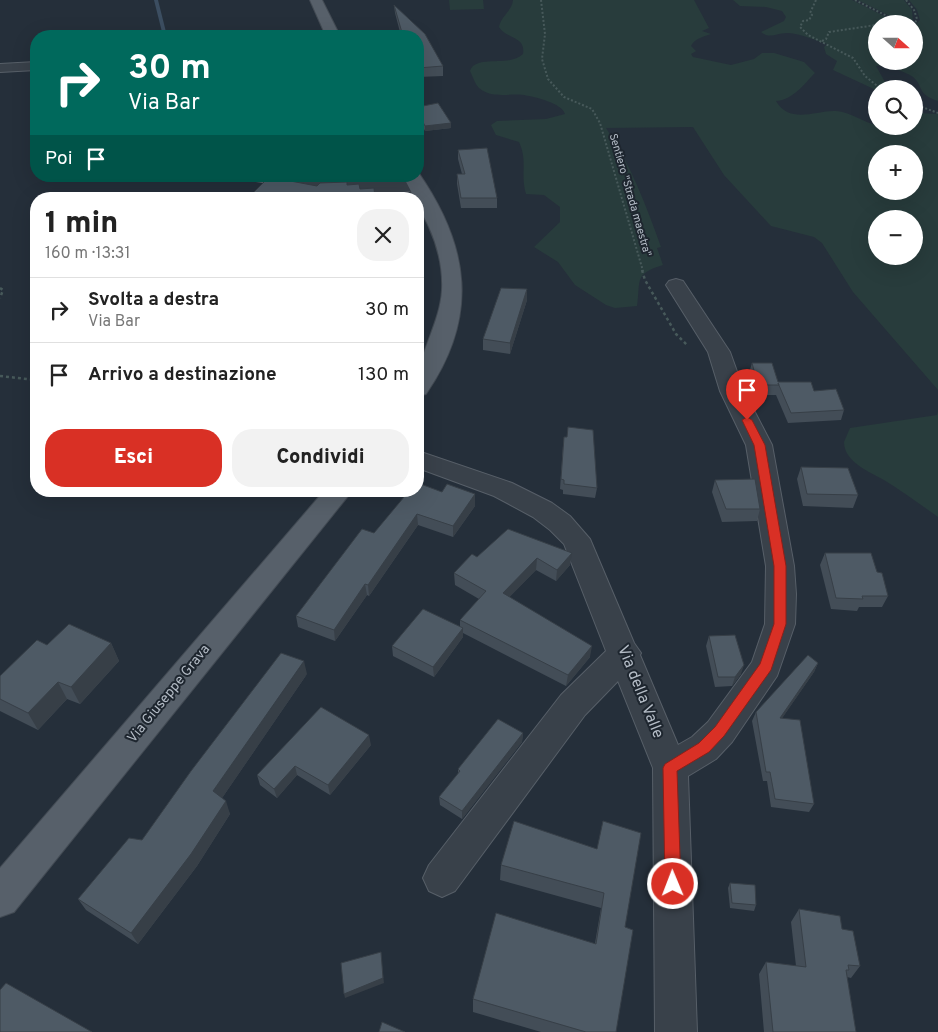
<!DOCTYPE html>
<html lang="it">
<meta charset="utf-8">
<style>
:root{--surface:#fff;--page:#f2f2f2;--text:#222;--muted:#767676;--line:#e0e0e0;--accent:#d93025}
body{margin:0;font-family:Overpass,sans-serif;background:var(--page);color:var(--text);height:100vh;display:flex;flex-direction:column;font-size:19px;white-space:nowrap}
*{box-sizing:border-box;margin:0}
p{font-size:16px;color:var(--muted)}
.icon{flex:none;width:28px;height:28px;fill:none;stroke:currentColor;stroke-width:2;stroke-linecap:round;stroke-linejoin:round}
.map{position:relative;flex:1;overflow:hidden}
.drawer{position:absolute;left:30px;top:192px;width:394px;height:305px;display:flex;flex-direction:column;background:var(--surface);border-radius:20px;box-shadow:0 5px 20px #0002}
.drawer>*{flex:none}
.top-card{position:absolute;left:30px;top:30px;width:394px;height:152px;border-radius:20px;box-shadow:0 5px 20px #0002;background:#00695c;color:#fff;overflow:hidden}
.needle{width:32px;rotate:111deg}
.buttons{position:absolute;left:868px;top:15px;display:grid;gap:10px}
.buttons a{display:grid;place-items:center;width:55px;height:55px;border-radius:50%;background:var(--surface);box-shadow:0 5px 20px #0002;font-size:25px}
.pin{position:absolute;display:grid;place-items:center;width:42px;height:42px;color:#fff;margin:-51px -21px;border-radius:50% 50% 50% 0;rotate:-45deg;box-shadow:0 0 5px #0007}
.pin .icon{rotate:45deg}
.me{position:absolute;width:55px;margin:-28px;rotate:359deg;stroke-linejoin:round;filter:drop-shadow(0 0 4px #0008)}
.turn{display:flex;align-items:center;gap:18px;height:105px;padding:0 15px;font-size:22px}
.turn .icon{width:65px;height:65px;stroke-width:2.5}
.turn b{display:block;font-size:35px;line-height:42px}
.then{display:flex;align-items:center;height:48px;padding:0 15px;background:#0003;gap:10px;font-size:19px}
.round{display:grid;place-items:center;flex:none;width:52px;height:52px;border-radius:20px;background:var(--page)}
.overview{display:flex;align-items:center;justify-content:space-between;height:85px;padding:0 15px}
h1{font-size:30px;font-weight:800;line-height:38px}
.cta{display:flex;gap:10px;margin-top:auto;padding:10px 15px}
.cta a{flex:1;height:58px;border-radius:20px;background:var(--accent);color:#fff;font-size:20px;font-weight:800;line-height:58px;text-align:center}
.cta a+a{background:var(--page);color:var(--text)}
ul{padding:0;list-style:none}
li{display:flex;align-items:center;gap:15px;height:65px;padding:0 15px;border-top:1px solid var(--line)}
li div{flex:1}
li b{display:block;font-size:19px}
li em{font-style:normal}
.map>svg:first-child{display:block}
.green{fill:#283c3c;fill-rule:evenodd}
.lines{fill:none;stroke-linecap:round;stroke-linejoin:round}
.stream{fill:#3c4e61;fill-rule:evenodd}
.minor-casing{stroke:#575f68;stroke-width:2}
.major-casing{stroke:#424a53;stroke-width:2}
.path-far1{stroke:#47595a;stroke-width:2;stroke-dasharray:2 2;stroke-linecap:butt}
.path{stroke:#47595a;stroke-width:2.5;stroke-dasharray:3 3;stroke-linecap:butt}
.minor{fill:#39414a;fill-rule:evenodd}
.major{fill:#57606a;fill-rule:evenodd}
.wall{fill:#434d57}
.shaded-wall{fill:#373f47}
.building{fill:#4e5a65;stroke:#373f47}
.route{fill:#d93025;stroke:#8d1f18}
.labels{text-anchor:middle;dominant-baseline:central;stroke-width:4;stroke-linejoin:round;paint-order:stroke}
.far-street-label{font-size:11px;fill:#b4bcc6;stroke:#1e262f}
.street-label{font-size:14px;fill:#b4bcc6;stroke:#1e262f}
.near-street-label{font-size:16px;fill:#b4bcc6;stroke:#1e262f}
</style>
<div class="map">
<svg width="938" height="1032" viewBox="0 0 938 1032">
<rect width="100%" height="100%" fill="#252f3a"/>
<g class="green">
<path d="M449 0H483L484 9 450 10Z"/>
<path d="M513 0H694L709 28 702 31 711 34C703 37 695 38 691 46L696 51 691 54 693 57 731 65 754 59 762 53H774L804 62 815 73C804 84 793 100 776 101 790 125 816 110 836 111 851 112 867 124 879 126 890 128 903 126 914 126V116L917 113 938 114V390L853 292 822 243 814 237 771 226 724 175 693 127 606 128C631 165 646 205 661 247L657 248 663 265C633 274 641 281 637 306L615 308 606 305 575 285 558 262 534 247 560 222V207L544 195 526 194C520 174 528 161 519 142L496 135 491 125 497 121 546 119 565 114C562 103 535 97 524 95 509 93 492 99 479 88 475 84 473 77 470 71 476 54 509 68 523 54 526 36 506 39 499 27 501 16 512 11 513 0ZM876 154H914V191H876ZM876 219H914V256H876Z"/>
<path d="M733 0H852L900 24H876V61H914V26L920 20 917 10 909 0H938V101C916 94 924 86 913 77 907 72 883 64 876 66L889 89 876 90 833 70 837 61 826 54 824 47 827 44C815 40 801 34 788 33 778 32 770 40 761 32L784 21 786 17 782 11 766 7 740 6Z"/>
<path d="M858 0H904L912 10 913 23 906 24Z"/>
<path d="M938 411V517C921 505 902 491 884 480 870 472 844 462 844 442L850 428 937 415Z"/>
</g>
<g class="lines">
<path class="stream" d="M154 0H158L167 36H163Z"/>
<defs>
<g id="minor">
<path d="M36 62V70L0 72V64Z"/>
<path d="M247 176C290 176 333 180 376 181 391 182 407 178 422 181L425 185 422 189C376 200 303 188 256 181L250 180Z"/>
<path d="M676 279 683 281 730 352 744 391 772 445 794 566 796 594 795 624 777 676 732 742 716 759 688 776 697 1032H655L653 768 618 681 585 715 455 891 442 897 429 891 423 878 429 865 561 695 606 651 564 544 550 530 533 517 494 496 418 468V451L512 483 552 503 570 516 590 539 634 643 641 653 640 655 678 745 692 737 708 722 752 662 765 624 766 566 746 445 720 391 708 352 666 285 669 281Z"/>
</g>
<g id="major">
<path d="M310 0H322L340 36H326Z"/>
<path d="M418 172C470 247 479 317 426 394L418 396C413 360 440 327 442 290 443 268 438 247 429 227 425 218 418 208 418 199H415L403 176H418Z"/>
<path d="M324 491H352L14 912 0 917V868Z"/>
</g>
</defs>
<use href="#minor" class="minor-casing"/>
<use href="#major" class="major-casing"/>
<g class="path-far1">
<path d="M541 0 545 34 542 59 548 79 564 97 592 109 600 123 643 271"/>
<path d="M816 0 810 13 812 15 809 20 803 21 800 27 808 35 853 58 865 76 881 89"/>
<path d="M855 0 903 24"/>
<path d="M906 0 914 10 917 19 914 25"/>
<path d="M881 24 894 19"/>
<path d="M822 41 826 39 829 32 876 25"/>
<path d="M914 104 938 113"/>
</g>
<g class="path">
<path d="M642 270 645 280 676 334 687 345"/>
<path d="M0 288 3 290 0 298"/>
<path d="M0 376 36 380"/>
</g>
<use href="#minor" class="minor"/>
<use href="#major" class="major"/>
</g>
<g class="wall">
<path d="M394 5 443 66V76L418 77V36H401L395 13Z"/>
<path d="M418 107 451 128 425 131 418 117Z"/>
<path d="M458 150 497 198V208H461L457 184V174H462L458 159Z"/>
<path d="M527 289V300L510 354 483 350V339Z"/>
<path d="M752 363 778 382 814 391 844 410 841 420 788 423 776 395H755L749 373Z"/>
<path d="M563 446 597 488 595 498 563 494V490L560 489Z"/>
<path d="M801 467 858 495 853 508 803 506 797 479Z"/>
<path d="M715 480 760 509 757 521 722 522 712 492Z"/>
<path d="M442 492 475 494V506L453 537 418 525 369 596 367 595 335 641 298 627 296 616 374 533Z"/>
<path d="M508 529 570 565 556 581 536 570 509 597 590 657 566 686 463 633V637L434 677 393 656 392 646 460 626V620L479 599 455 585 454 573 477 557Z"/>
<path d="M825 553 877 572 888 596 882 607H859L857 611 831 609 820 565Z"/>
<path d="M709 636 741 674 732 686 715 687 706 646Z"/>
<path d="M111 643 119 661 80 704 67 699 38 730 0 711V676L47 645Z"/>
<path d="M818 663 814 672 782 718 814 804 809 812 771 807 767 781H763L752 721 756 712Z"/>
<path d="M307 674 222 798 230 814 197 866 138 944 86 910 78 899 142 840Z"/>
<path d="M523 733 522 742 462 819 440 805 439 797 458 774V769Z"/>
<path d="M371 745 330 795 297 775 277 798 260 785 257 775Z"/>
<path d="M597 849 625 927 616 1032H541L473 1012V999L595 943 601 908 500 880 501 865Z"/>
<path d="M730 883 756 905 754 911 730 908 728 888Z"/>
<path d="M799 909 842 929 860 966 851 978 847 977 856 1032H764L759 974 766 962 796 966 791 922Z"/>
</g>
<g class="shaded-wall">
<path d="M451 123V128L425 131V126Z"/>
<path d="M527 289V300L510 354V343Z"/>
<path d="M475 494V506L453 537V526Z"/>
<path d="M417 514 418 525 369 596 368 585Z"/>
<path d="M572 553 570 565 556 581 557 570Z"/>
<path d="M537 558 536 570 502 605 503 593Z"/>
<path d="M365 584 367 595 335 641 334 630Z"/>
<path d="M463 628V637L434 677 433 667Z"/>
<path d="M111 643 119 661 80 704 71 687Z"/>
<path d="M592 646 590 657 566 686 568 675Z"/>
<path d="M304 661 307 674 218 804 213 791Z"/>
<path d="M818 663 814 672 776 727 780 718Z"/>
<path d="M744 665 741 674 732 686 735 677Z"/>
<path d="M58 682 67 699 38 730 28 713Z"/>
<path d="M523 733 522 742 462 819V811Z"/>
<path d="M369 735 371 745 330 795 328 785Z"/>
<path d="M295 766 297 775 277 798 274 789Z"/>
<path d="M226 801 230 814 197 866 138 944 131 933Z"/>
<path d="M381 956 384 983 345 998 344 994Z"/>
</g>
<g class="building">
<path d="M394 5 425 34 443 66 418 68V36H403Z"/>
<path d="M438 103 451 123 425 126 418 112V107Z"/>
<path d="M487 148 497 198H461L457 174H465L458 150Z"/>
<path d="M269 177 317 186 320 183 347 182V185L359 184 360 189 374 188 375 199H247Z"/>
<path d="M501 288 527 289 510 343 483 339Z"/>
<path d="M752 363H772L778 382H811L814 391 836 389 844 410 791 413 778 383 779 385H758Z"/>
<path d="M568 427 593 430 597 488 564 484V480L561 479 564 437H567Z"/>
<path d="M801 467 848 468 858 495 807 494Z"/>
<path d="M755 479 760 509H726L715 480Z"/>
<path d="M418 483 442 492 447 484 475 494 453 526 417 514 368 585 365 584 334 630 296 616 362 529 374 533 409 491H418Z"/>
<path d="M508 529 572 553 557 570 537 558 503 593 592 646 568 675 460 620 486 591 454 573 472 554 477 557Z"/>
<path d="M825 553H871L877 572 882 573 888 596H862L863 599 836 598Z"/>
<path d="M423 609 463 628 433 667 392 646Z"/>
<path d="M69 624 111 643 71 687 58 682 28 713 0 699V676L37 640 47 645Z"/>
<path d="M735 635 744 665 735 677H718L709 636Z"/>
<path d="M281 653 304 661 213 791 226 801 191 854 131 933 78 899 129 838 142 840 191 771Z"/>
<path d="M808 655 818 663 780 718 800 720 814 804 775 799 770 772H766L756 712Z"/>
<path d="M321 707 369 735 328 785 295 766 274 789 257 775Z"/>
<path d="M498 719 523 733 462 811 439 797 460 771 458 769Z"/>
<path d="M514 821 597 849 603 821 641 833 625 927 633 930 616 1032H586L473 999 496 913 596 944 604 893 501 865Z"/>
<path d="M730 883 755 885 756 905 732 903Z"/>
<path d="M799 909 840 916 842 929 853 931 860 966 848 965 849 970H846L856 1032H773L766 962 806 967Z"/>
<path d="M381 952 383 978 344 994 341 963Z"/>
<path d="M6 983 92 1032H0V990Z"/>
<path d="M382 1022 405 1032H379Z"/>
</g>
<path class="route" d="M747 417 752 420 765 445 786 566V624L771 670 724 736 709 752 677 771 681 884 678 889 673 891 667 889 665 884 663 768 665 764 699 743 715 727 760 664 774 624V566L754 445 742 420Z"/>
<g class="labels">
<g class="far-street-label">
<text transform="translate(630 195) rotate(74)">Sentiero "Strada maestra"</text>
</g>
<g class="street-label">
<text transform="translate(169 694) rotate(-51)">Via Giuseppe Grava</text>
</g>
<g class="near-street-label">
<text transform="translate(640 692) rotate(68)">Via della Valle</text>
</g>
</g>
</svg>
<div class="buttons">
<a><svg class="needle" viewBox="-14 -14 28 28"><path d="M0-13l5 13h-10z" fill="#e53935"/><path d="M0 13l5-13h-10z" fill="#767676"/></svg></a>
<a><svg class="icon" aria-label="search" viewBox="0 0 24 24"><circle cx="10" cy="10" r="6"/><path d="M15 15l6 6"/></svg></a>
<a>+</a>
<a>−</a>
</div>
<div class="pin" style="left:747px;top:420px;background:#d93025"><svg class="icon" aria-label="arrive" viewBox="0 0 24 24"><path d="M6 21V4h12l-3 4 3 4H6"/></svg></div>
<svg class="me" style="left:673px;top:884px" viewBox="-20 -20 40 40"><circle r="17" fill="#d93025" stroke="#fff" stroke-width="3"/><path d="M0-11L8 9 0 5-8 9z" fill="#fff"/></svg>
<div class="top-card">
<div class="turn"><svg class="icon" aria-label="right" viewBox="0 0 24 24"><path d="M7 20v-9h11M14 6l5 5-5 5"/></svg><div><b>30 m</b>Via Bar</div></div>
<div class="then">Poi<svg class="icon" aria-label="arrive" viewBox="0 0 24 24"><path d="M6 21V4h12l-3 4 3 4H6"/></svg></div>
</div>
<section class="drawer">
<div class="overview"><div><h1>1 min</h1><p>160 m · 13:31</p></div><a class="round"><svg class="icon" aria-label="close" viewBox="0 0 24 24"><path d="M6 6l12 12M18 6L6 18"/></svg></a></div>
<ul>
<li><svg class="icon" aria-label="right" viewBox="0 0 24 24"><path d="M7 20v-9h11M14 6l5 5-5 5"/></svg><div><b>Svolta a destra</b><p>Via Bar</p></div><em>30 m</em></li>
<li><svg class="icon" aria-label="arrive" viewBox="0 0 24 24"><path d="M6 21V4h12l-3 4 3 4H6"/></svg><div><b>Arrivo a destinazione</b></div><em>130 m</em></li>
</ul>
<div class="cta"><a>Esci</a><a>Condividi</a></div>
</section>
</div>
